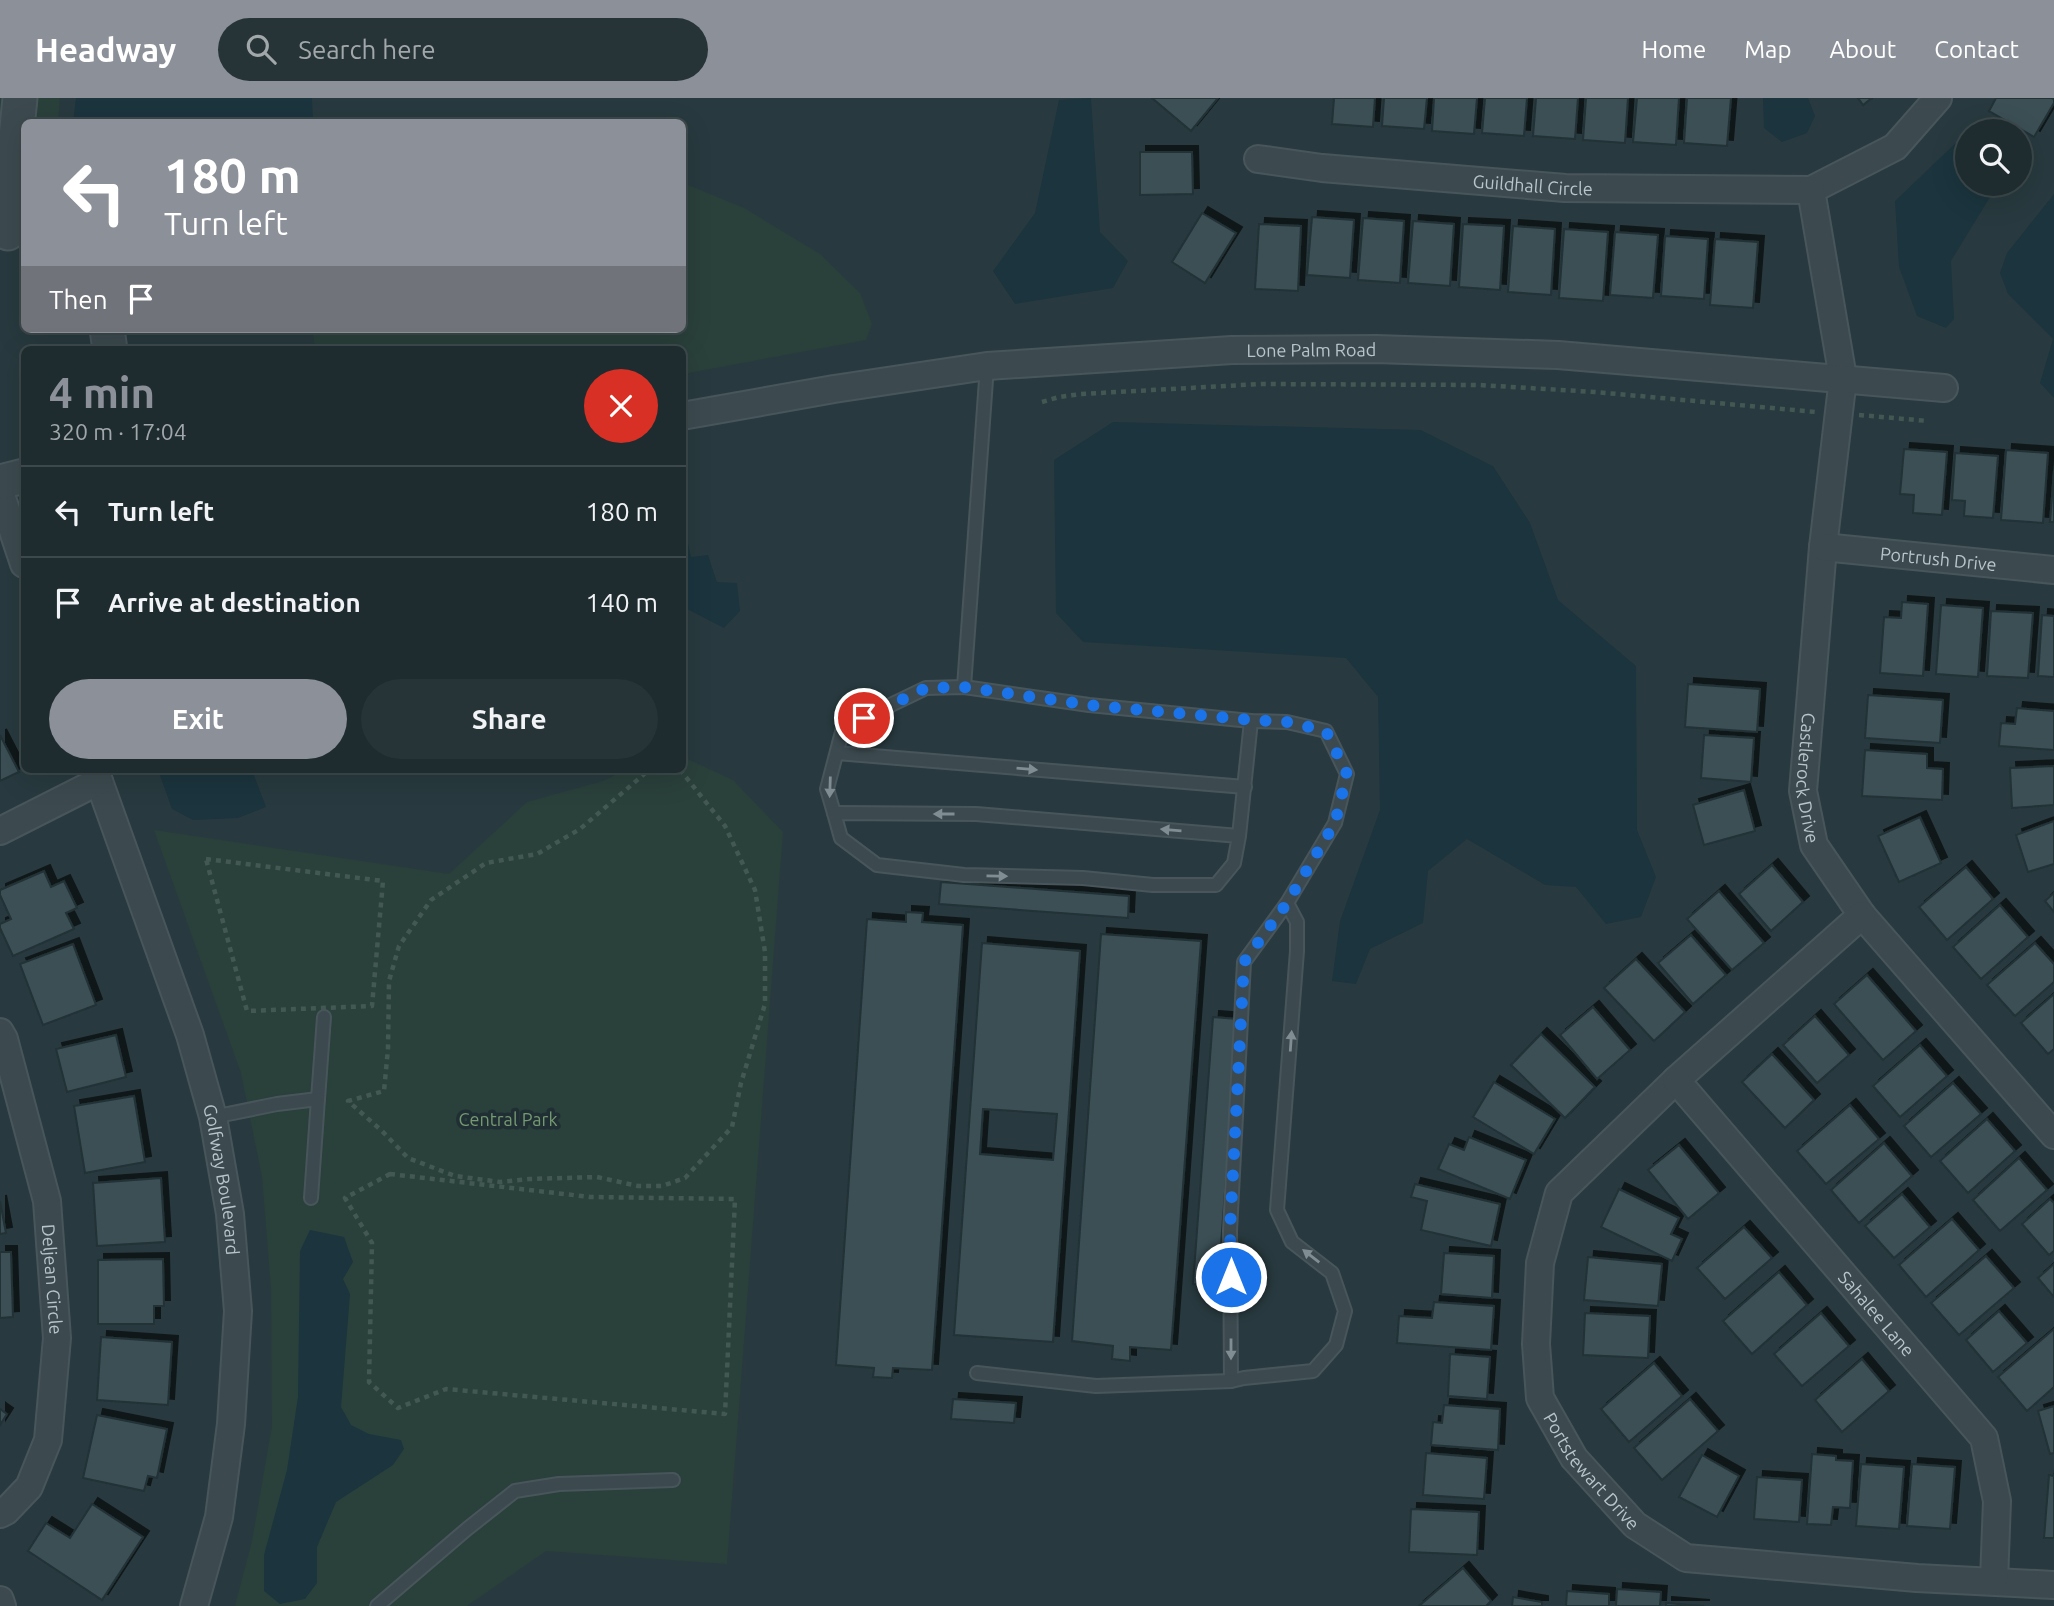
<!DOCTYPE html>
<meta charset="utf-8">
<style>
:root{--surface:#1e2c2f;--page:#263437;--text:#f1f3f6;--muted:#a1a7aa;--line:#3c484b;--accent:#8c9099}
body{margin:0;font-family:Ubuntu,sans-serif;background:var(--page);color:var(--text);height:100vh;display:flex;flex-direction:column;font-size:26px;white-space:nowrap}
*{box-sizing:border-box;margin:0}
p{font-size:23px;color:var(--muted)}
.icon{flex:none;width:38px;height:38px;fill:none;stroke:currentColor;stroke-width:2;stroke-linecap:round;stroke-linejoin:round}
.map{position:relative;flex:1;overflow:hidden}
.side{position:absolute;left:21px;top:248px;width:665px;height:427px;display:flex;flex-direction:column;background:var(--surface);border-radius:10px;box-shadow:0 7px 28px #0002,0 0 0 2px var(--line)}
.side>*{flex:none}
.hud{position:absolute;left:21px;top:21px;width:665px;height:214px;border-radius:10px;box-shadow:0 7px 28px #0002,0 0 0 2px var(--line);background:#8c9099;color:#fff;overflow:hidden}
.fabs{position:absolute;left:1955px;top:21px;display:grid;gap:14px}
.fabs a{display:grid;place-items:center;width:77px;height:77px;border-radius:50%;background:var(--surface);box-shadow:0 7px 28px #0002,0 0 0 2px var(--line);font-size:35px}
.pin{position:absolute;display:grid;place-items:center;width:60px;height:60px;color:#fff;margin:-30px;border:4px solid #fff;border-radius:50%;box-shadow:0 2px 7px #0007}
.me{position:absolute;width:77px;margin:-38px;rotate:0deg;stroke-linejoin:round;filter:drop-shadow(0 0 5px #0008)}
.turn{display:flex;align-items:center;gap:24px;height:147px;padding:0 28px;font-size:32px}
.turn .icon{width:91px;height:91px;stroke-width:2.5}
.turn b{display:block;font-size:49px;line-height:60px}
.then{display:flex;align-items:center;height:66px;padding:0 28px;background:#0003;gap:14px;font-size:26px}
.round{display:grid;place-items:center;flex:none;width:74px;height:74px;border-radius:37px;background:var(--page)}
.summary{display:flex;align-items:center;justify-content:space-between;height:119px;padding:0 28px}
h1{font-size:42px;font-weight:600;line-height:52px;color:var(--accent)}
.cta{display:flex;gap:14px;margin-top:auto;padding:14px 28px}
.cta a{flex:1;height:80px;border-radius:42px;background:var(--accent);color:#fff;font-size:28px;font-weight:600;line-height:80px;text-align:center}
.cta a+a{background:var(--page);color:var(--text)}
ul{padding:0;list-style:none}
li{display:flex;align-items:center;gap:21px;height:91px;padding:0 28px;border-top:2px solid var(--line)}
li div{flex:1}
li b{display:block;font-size:26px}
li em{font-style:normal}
header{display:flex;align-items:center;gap:42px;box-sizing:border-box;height:98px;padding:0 35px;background:var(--accent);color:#fff}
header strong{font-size:33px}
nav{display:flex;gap:38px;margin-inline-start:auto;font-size:24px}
.search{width:490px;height:63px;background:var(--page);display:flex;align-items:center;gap:18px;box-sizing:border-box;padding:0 24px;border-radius:38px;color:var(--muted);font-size:26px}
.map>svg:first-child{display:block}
.green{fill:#2a403b}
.water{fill:#1b343d}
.building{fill:#3a4f55;stroke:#223136;stroke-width:2;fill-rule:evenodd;filter:url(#shadow)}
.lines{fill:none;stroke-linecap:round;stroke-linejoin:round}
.service-casing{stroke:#48565b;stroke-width:16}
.minor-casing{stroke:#48565b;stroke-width:30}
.tertiary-casing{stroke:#48565b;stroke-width:37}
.path{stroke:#435853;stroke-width:4.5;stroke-dasharray:5 5;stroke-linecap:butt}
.service{stroke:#3c4a4f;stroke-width:12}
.minor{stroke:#3c4a4f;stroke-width:26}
.tertiary{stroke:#3c4a4f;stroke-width:33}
.oneway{fill:#808e93}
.route{stroke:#1a73e8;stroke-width:12;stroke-dasharray:0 21.6}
.labels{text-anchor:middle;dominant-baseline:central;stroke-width:7;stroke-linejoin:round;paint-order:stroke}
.street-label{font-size:18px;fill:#b8c5ca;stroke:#202f34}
.park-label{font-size:18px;fill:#759971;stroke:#202f34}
</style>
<header>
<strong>Headway</strong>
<div class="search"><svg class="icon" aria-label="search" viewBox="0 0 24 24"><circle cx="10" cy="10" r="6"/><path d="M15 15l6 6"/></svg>Search here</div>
<nav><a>Home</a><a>Map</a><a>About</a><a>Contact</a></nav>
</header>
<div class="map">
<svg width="2054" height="1508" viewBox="0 0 2054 1508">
<defs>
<filter id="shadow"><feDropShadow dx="6" dy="-6" stdDeviation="0" flood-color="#0009"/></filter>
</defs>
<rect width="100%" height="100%" fill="#283a3f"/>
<g class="green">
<path d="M0 0H60L58 24H24L0 103Z"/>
<path d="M683 85 744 110 820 156 860 195 872 226 866 242 683 276 682 252H319L314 244 312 231H682Z"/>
<path d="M683 659 733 682 783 734 727 1466 546 1453 467 1508H235L252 1443 272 1328 271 1190 262 1079 241 975 154 732 449 776 527 704 603 683 626 672H682Z"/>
</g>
<g class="water">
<path d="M76 0H312L313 24H73Z"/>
<path d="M1091 0 1100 134 1128 163 1113 190 1015 206 993 173 1035 115 1059 2Z"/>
<path d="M1763 0H1808L1815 18 1807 35 1782 44 1764 30Z"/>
<path d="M1965 36 1967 37V86H1998L1951 163 1954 221 1946 230 1917 218 1899 169 1895 103Z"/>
<path d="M2054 96V300L2040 285 2053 241 2008 196 2000 175 2007 155Z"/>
<path d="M1113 324 1421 332 1493 368 1530 425 1558 502 1636 568 1637 732 1656 779 1641 819 1606 826 1576 789 1545 787 1467 741 1428 773 1423 825 1370 851 1356 886 1332 883 1340 823 1380 712 1378 599 1346 560 1083 544 1056 515 1054 362Z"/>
<path d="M682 418 691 459 708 457 717 484 737 485 740 513 724 530 689 512 683 513Z"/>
<path d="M158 672H252L266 709 238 720 193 722 172 711Z"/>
<path d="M310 1132 344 1139 353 1164 343 1181 350 1196 341 1309 351 1327 369 1336 401 1342 404 1351 393 1367 336 1404 317 1449V1485L305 1501 280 1506 264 1493V1457L287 1372 298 1299 300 1153Z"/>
</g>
<g class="building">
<path d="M1152 0H1218L1191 33Z"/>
<path d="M1334 0H1375L1373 29 1332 26Z"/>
<path d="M1384 0H1427L1424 31 1382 28Z"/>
<path d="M1434 0H1477L1474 36 1432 33Z"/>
<path d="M1485 0H1527L1524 38 1482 35Z"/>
<path d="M1536 0H1578L1575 41 1533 38Z"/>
<path d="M1586 0H1628L1625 45 1583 42Z"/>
<path d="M1637 0H1679L1676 47 1633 44Z"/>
<path d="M1687 0H1731L1727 48 1684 45Z"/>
<path d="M1858 0H1872L1863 7Z"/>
<path d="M1996 0H2052L2054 1V5L2034 39 1989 13Z"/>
<path d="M1140 54H1192L1193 96 1140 97Z"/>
<path d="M1202 115 1236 135 1205 185 1172 164Z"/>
<path d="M1312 119 1354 122 1350 180 1307 177Z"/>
<path d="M1363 120 1404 123 1400 185 1358 182Z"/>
<path d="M1413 123 1454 126 1450 188 1408 185Z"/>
<path d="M1259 126 1301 128 1298 193 1255 191Z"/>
<path d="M1463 126 1504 128 1500 192 1459 189Z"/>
<path d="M1513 128 1555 131 1551 197 1508 194Z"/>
<path d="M1564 131 1608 134 1603 203 1559 200Z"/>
<path d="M1615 134 1658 137 1653 200 1610 197Z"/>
<path d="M1665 138 1708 141 1704 201 1661 198Z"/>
<path d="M1715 141 1758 144 1753 210 1710 207Z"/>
<path d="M1904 351 1947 354 1942 417 1913 415 1914 397 1900 396Z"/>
<path d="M2006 352 2048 355 2043 425 2001 422Z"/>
<path d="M1955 355 1998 358 1993 420 1964 418 1965 403 1952 402Z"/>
<path d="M2054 372V424H2050Z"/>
<path d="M1902 504 1928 506 1923 578 1880 575 1884 519 1901 520Z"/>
<path d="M1941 507 1983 510 1978 579 1936 576Z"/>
<path d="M1991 513 2033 515 2028 580 1987 578Z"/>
<path d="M2042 517 2054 518V579L2038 578Z"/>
<path d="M1688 586 1760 591 1757 634 1685 629Z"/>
<path d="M1868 597 1943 602 1940 645 1865 640Z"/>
<path d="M2017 610 2054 613V652L1999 648 2001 625 2015 626Z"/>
<path d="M0 637 19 674 0 683Z"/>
<path d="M1704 637 1754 640 1751 684 1701 680Z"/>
<path d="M1865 652 1927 656V670L1943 671 1942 702 1862 698Z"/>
<path d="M2054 668V707L2012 710 2010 670Z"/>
<path d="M1744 692 1755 733 1704 747 1693 707Z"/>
<path d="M1920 719 1941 765 1899 784 1878 738Z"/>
<path d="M2054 723V766L2028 774 2016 737Z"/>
<path d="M1772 767 1803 804 1771 833 1739 796Z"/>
<path d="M1966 769 1993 801 1947 842 1919 809Z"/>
<path d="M44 773 51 789 64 783 77 810 66 815 74 831 13 858 0 830V826L11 821 0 797V792Z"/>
<path d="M941 784 1129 798 1128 820 939 806Z"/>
<path d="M1719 793 1764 845 1732 872 1687 821Z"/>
<path d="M2054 795V814L2045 803Z"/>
<path d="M2000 807 2028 839 1981 881 1953 849Z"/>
<path d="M906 814 923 815 922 824 963 827 932 1272 893 1270 892 1280 873 1279 874 1270 836 1267 867 821 906 824Z"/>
<path d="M1101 836 1201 843 1171 1252 1130 1249V1263L1112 1261 1113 1248 1072 1243Z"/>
<path d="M1691 837 1726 877 1693 906 1658 865Z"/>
<path d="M982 845 1080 853 1053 1244 954 1237ZM983 1011 1057 1016 1053 1062 980 1056Z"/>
<path d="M2035 845 2054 866V884L2015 918 1987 887Z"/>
<path d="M73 846 96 907 43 927 20 866Z"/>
<path d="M1636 861 1685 914 1654 943 1604 890Z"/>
<path d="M1867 877 1916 933 1883 962 1834 906Z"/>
<path d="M2054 896V951L2048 956 2021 925Z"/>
<path d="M1593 909 1630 952 1597 981 1560 937Z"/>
<path d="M1815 918 1849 957 1817 985 1783 947Z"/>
<path d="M1213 919 1238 921 1218 1187 1193 1186Z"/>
<path d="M1541 936 1595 989 1565 1020 1511 967Z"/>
<path d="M116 937 126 979 67 994 56 951Z"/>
<path d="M1920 947 1947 978 1900 1019 1873 988Z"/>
<path d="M1772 956 1814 1002 1785 1030 1742 984Z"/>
<path d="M1494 984 1555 1021 1534 1056 1473 1019Z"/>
<path d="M1953 985 1981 1016 1931 1059 1904 1028Z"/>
<path d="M134 998 145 1064 85 1075 74 1008Z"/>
<path d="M1850 1007 1879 1041 1826 1086 1797 1053Z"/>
<path d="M1987 1021 2015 1053 1968 1095 1940 1063Z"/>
<path d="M1469 1039 1526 1062 1510 1101 1438 1071 1449 1046 1464 1052Z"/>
<path d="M1884 1045 1912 1078 1859 1125 1831 1092Z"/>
<path d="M1679 1047 1719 1095 1688 1121 1648 1072Z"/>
<path d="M2019 1060 2047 1092 2000 1133 1973 1102Z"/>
<path d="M161 1080 165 1144 97 1148 93 1085Z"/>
<path d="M1415 1086 1500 1106 1491 1148 1421 1132 1427 1103 1411 1099Z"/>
<path d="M1619 1091 1679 1120 1671 1136 1682 1141 1672 1163 1601 1129Z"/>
<path d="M1902 1096 1930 1129 1894 1160 1865 1128Z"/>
<path d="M2050 1101 2054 1105V1153L2049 1157 2022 1126Z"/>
<path d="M0 1103 6 1135 0 1136Z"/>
<path d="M1952 1121 1979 1152 1926 1199 1899 1167Z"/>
<path d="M1744 1129 1772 1160 1725 1201 1697 1170Z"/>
<path d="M0 1154H11L13 1219 0 1220Z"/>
<path d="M1444 1155 1494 1158 1492 1200 1441 1196Z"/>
<path d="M1986 1158 2014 1190 1959 1237 1931 1205Z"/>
<path d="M1588 1159 1662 1166 1658 1208 1584 1202Z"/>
<path d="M163 1161 164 1208H154V1226H98V1162Z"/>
<path d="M2054 1166V1199L2038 1180Z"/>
<path d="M1779 1174 1807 1207 1752 1256 1723 1223Z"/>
<path d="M1434 1204 1494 1208 1491 1252 1397 1245 1399 1218 1432 1220Z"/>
<path d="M1999 1213 2027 1245 1993 1274 1966 1242Z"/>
<path d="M1585 1215 1650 1218 1648 1260 1583 1257Z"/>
<path d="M1821 1215 1849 1248 1802 1288 1774 1256Z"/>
<path d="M2054 1231V1289L2027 1313 1998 1279Z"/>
<path d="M101 1239 172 1244 168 1307 97 1302Z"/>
<path d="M1450 1256 1490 1259 1487 1301 1448 1298Z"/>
<path d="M1862 1261 1889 1293 1842 1334 1815 1302Z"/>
<path d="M1654 1265 1682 1298 1629 1344 1601 1311Z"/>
<path d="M953 1301 1016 1305 1014 1325 951 1321Z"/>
<path d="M1690 1301 1718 1333 1662 1382 1634 1350Z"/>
<path d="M1444 1307 1500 1311 1498 1352 1431 1347 1433 1324 1442 1325Z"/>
<path d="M2054 1308V1355L2050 1356 2038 1313Z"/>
<path d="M0 1311 7 1316 0 1327Z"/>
<path d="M97 1317 167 1331 157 1380 148 1378 144 1393 83 1380Z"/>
<path d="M1426 1355 1487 1360 1484 1401 1423 1397Z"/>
<path d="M1812 1356 1836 1358V1362L1853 1363 1850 1410 1833 1409 1831 1427 1807 1426Z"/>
<path d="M1702 1357 1739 1378 1717 1419 1679 1399Z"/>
<path d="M1861 1366 1904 1369 1899 1431 1856 1428Z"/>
<path d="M1912 1366 1955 1369 1950 1431 1907 1428Z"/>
<path d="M2049 1377 2054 1378V1440H2044Z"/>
<path d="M1757 1379 1802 1382 1799 1424 1754 1421Z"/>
<path d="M92 1406 143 1439 102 1502 28 1453 46 1425 70 1440Z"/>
<path d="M1411 1411 1479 1414 1477 1457 1409 1454Z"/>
<path d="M1463 1470 1491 1503 1486 1508H1419Z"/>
<path d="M1617 1491 1661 1494 1660 1508H1616Z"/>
<path d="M1567 1493 1609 1496V1508H1566Z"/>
<path d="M1513 1499 1542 1504V1508H1512Z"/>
<path d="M1666 1505 1704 1508H1666Z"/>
</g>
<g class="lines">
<defs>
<g id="service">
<path d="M964 589 987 268"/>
<path d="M837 655 1245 689"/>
<path d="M834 715 827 691 843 630 926 590 964 589 1089 607 1251 623 1287 624 1326 633 1347 676 1335 725 1287 805 1244 864 1230 1133 1231 1283 1244 1280 1313 1273 1336 1247 1345 1213 1332 1175 1292 1144 1277 1112 1297 853V824L1287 805"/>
<path d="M1239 738 976 716 834 715 841 740 877 767 964 777 1083 780 1153 787H1216L1234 765 1239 738 1251 623"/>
<path d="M318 1001 324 919"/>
<path d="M213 1019 277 1006 318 1001 311 1100"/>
<path d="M977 1275 1096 1288 1231 1283"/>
<path d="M377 1508 467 1431 515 1393 559 1386 673 1382"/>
</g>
<g id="minor">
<path id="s1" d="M1258 61 1322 70 1565 90 1811 92 1895 49 1938 0"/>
<path id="s2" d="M1811 92 1843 280 1823 449 1803 693 1814 747 1862 817 2054 1037"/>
<path id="s3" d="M682 318 834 291 987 268 1232 252 1376 251 1558 257 1944 290"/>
<path d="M0 394 24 466"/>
<path id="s4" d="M1823 449 2054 472"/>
<path id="s5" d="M95 672 190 937 213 1019 230 1116 238 1213 231 1326 219 1419 194 1508"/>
<path d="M0 733 99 683"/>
<path id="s6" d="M1862 817 1676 982 1559 1095 1540 1165 1536 1246 1540 1300 1574 1360 1635 1427 1686 1460 1917 1480 2054 1487"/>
<path id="s7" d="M0 934 4 941 47 1103 57 1240 48 1342 29 1389 6 1413 0 1416"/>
<path id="s8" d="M1676 982 1984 1340 1997 1403 1994 1483"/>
<path d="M0 1502 2 1508"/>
</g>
<g id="tertiary">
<path d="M8 135 10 99 20 0"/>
<path d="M107 231 110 252"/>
<path d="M0 384 24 378"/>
</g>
</defs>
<use href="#service" class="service-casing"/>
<use href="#minor" class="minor-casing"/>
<use href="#tertiary" class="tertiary-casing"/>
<g class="path">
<path d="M1042 304 1059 299 1081 296 1261 286 1479 287 1595 294 1816 314"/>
<path d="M1859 317 1928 323"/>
<path d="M649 672 681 673 725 728 755 792 765 854V906L741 985 732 1029 685 1080 662 1088H638L597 1079 529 1081 500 1084 455 1078 408 1060 382 1033 348 1003 384 993 388 951 389 883 399 848 431 802 486 765 537 756 580 731Z"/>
<path d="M206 761 383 783 372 908 247 913Z"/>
<path d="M390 1076 590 1099 735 1101 725 1316 446 1291 398 1310 369 1284 372 1145 345 1100Z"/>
</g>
<use href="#service" class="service"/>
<use href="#minor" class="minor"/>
<use href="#tertiary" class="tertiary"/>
</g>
<defs><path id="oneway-solid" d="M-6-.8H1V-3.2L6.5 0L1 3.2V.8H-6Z" transform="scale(1.75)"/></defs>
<g class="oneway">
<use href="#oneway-solid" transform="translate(1027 671) rotate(5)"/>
<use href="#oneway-solid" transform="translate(830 689) rotate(92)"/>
<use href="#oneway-solid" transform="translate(944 716) rotate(-180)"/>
<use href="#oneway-solid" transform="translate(1171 732) rotate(-175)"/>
<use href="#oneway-solid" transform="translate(997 778) rotate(1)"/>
<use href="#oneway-solid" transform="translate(1291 943) rotate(-86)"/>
<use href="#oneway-solid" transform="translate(1311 1158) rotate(-142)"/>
<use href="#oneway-solid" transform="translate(1231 1251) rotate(90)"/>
</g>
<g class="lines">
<path class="route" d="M864 620 926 590 964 589 1089 607 1251 622 1287 624 1326 633 1347 676 1335 725 1287 805 1244 864 1230 1133 1231 1179"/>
</g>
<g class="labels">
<g class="street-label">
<text stroke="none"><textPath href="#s1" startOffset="276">Guildhall Circle</textPath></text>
<text stroke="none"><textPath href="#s3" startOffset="634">Lone Palm Road</textPath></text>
<text stroke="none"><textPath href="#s4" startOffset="116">Portrush Drive</textPath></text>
<text stroke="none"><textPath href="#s2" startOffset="593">Castlerock Drive</textPath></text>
<text stroke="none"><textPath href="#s5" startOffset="430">Golfway Boulevard</textPath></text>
<text stroke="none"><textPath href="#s7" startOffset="254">Deljean Circle</textPath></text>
<text stroke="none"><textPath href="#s8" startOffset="308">Sahalee Lane</textPath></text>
<text stroke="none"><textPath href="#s6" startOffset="709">Portstewart Drive</textPath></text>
</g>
<g class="park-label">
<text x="508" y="1021">Central Park</text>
</g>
</g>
</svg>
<div class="fabs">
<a><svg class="icon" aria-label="search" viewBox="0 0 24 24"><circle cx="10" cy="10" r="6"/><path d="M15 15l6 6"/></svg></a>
</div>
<div class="pin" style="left:864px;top:620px;background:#d93025"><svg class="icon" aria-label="arrive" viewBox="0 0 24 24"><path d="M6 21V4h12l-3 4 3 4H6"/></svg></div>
<svg class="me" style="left:1231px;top:1179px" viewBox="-20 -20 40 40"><circle r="17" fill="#1a73e8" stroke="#fff" stroke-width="3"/><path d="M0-11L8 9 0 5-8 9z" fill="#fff"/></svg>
<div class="hud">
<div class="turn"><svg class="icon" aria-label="left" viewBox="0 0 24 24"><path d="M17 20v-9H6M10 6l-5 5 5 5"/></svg><div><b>180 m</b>Turn left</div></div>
<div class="then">Then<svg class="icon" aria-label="arrive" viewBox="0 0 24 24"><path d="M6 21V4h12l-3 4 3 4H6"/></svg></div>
</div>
<section class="side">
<div class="summary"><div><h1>4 min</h1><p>320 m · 17:04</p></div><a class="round" style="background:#d93025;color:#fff"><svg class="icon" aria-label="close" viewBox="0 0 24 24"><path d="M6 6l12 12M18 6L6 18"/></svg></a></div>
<ul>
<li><svg class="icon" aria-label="left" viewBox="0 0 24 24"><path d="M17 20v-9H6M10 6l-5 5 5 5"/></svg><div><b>Turn left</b></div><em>180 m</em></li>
<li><svg class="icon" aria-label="arrive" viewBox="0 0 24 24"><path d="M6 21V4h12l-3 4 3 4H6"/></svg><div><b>Arrive at destination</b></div><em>140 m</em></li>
</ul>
<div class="cta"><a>Exit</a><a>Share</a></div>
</section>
</div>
